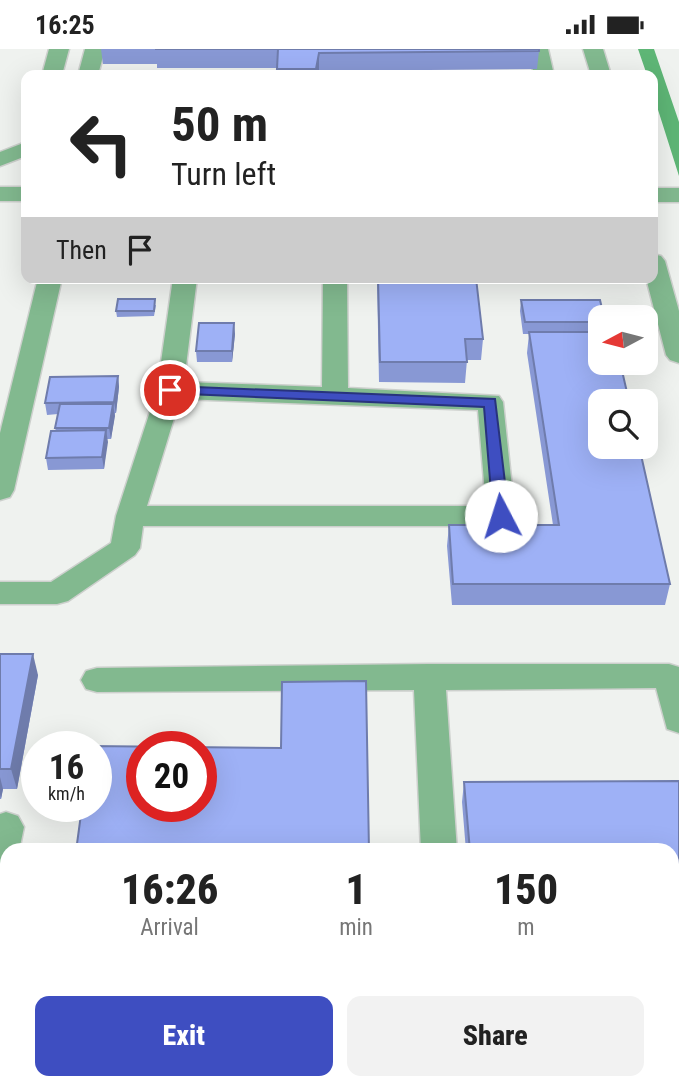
<!DOCTYPE html>
<style>
:root{--surface:#fff;--page:#f2f2f2;--text:#222;--muted:#767676;--accent:#3e4ec1}
body{margin:0;font-family:"Roboto Condensed",sans-serif;background:var(--page);color:var(--text);height:100vh;display:flex;flex-direction:column;font-size:26px;white-space:nowrap}
*{box-sizing:border-box;margin:0}
p{font-size:23px;color:var(--muted)}
.icon{flex:none;width:38px;height:38px;fill:none;stroke:currentColor;stroke-width:2;stroke-linecap:round;stroke-linejoin:round}
.map{position:relative;flex:1;overflow:hidden}
.side{position:absolute;left:0px;top:794px;width:679px;height:247px;display:flex;flex-direction:column;background:var(--surface);border-radius:21px 21px 0 0;box-shadow:0 7px 28px #0002}
.side>*{flex:none}
.hud{position:absolute;left:21px;top:21px;width:637px;height:214px;border-radius:14px;box-shadow:0 7px 28px #0002;background:#fff;color:var(--text);overflow:hidden}
.needle{width:46px;rotate:263deg}
.tools{position:absolute;left:588px;top:256px;display:grid;gap:14px}
.tools a{display:grid;place-items:center;width:70px;height:70px;border-radius:14px;background:var(--surface);box-shadow:0 7px 28px #0002;font-size:35px}
.speed{position:absolute;left:21px;top:682px;display:flex;gap:14px;font-size:35px;font-weight:700;text-align:center}
.speed>*{display:grid;place-content:center;width:91px;height:91px;border-radius:50%;background:var(--surface);box-shadow:0 7px 28px #0002;line-height:1}
.speed small{font-size:18px;font-weight:400}
.speed .limit{border:10px solid #d22;background:#fff;color:#111}
.pin{position:absolute;display:grid;place-items:center;width:60px;height:60px;color:#fff;margin:-30px;border:4px solid #fff;border-radius:50%;box-shadow:0 2px 7px #0007}
.me{position:absolute;width:77px;margin:-38px;rotate:355deg;stroke-linejoin:round;filter:drop-shadow(0 0 5px #0008)}
.turn{display:flex;align-items:center;gap:24px;height:147px;padding:0 35px;font-size:32px}
.turn .icon{width:91px;height:91px;stroke-width:2.5}
.turn b{display:block;font-size:49px;line-height:60px}
.then{display:flex;align-items:center;height:66px;padding:0 35px;background:#0003;gap:14px;font-size:26px}
.eta{display:flex;justify-content:space-evenly;align-items:center;height:119px;text-align:center}
.eta b{font-size:42px;font-weight:800;line-height:49px}
.action{display:flex;gap:14px;margin-top:auto;padding:14px 35px}
.action a{flex:1;height:80px;border-radius:14px;background:var(--accent);color:#fff;font-size:28px;font-weight:800;line-height:80px;text-align:center}
.action a+a{background:var(--page);color:var(--text)}
.status{display:flex;justify-content:space-between;align-items:center;height:49px;padding:0 35px;background:var(--surface);direction:ltr}
.status svg{height:19px;fill:currentColor}
.map>svg:first-child{display:block}
.water{fill:#5eb676}
.lines{fill:none;stroke-linecap:round;stroke-linejoin:round}
.minor-casing{stroke:#cdd0cd;stroke-width:3}
.minor{fill:#82b98f;fill-rule:evenodd}
.wall{fill:#8898d4}
.shaded-wall{fill:#6f7cac}
.building{fill:#9eb1f6;stroke:#6f7cac;stroke-width:2;fill-rule:evenodd}
.route{fill:#3e4ec1;stroke:#28337d;stroke-width:2}
</style>
<div class="status"><b>16:25</b><svg viewBox="0 0 49 12"><path d="M0 12V9h3v3zM5 12V6h3v6zM10 12V3h3v9zM15 12V0h3v12zM26 1h20v11H26zM47 4h2v5h-2z"/></svg></div>
<div class="map">
<svg width="679" height="1041" viewBox="0 0 679 1041">
<rect width="100%" height="100%" fill="#eff2ef"/>
<path class="water" d="M638 0H654L679 73V127L653 45V26H647Z"/>
<g class="lines">
<defs>
<g id="minor">
<path d="M49 0H69L62 26H42Z"/>
<path d="M85 0H105L98 26H78Z"/>
<path d="M528 0H548L554 26H534Z"/>
<path d="M583 0H603L611 26H591Z"/>
<path d="M26 93V107L0 117V103Z"/>
<rect x="0" y="138" width="26" height="14"/>
<rect x="653" y="139" width="26" height="14"/>
<path d="M653 205 661 207 665 212 679 262V314L670 311 666 306 646 229H653Z"/>
<path d="M38 229H62L14 441 10 448 0 451V384Z"/>
<path d="M173 229H197L184 333 322 338 323 229H347L348 339 499 347 503 353 515 467 511 474 501 477H143L140 499 135 506 68 552 57 555H0V533H51L111 494 116 467 157 341ZM180 350 478 361 486 457H147Z"/>
<path d="M429 615H669L679 618V684L667 680 656 639 446 641 457 802H421L414 641 97 643 86 640 81 631 86 622 97 619Z"/>
<path d="M6 763 18 767 24 778 19 802H7V823L0 825V765Z"/>
<rect x="434" y="1034" width="40" height="7"/>
</g>
</defs>
<use href="#minor" class="minor-casing"/>
<use href="#minor" class="minor"/>
</g>
<g class="wall">
<path d="M101 0H539V2L537 20 319 22 318 26H277V19H157V15H103Z"/>
<path d="M377 229H476L483 290 481 311H467L465 334 379 333Z"/>
<path d="M521 251 600 268V313L670 535 665 556H452L447 497 449 476H553L527 304 529 285H523L520 262Z"/>
<path d="M156 256 154 267 117 268 116 262Z"/>
<path d="M235 285 232 313H197L196 302Z"/>
<path d="M118 327 119 338 116 364H115L111 390H107L104 420 48 421 46 409 56 382 55 379 58 365 47 366 45 354Z"/>
<path d="M0 605 38 626 17 740H3L1 750H0Z"/>
<path d="M679 732V1041H483V1034H672V802H466L462 753 464 733Z"/>
</g>
<g class="shaded-wall">
<path d="M319 4V22L318 26H316V20Z"/>
<path d="M234 274 235 285 232 313V302Z"/>
<path d="M118 327 119 338 116 364 114 353Z"/>
<path d="M113 355 115 367 111 390 109 379Z"/>
<path d="M106 381 108 393 104 420 102 408Z"/>
<path d="M33 605 38 626 17 740 11 720Z"/>
<path d="M0 728 3 740 1 750 0 745Z"/>
</g>
<g class="building">
<path d="M155 0H539V2L319 4 316 20H277L278 0Z"/>
<path d="M378 229H476L483 290H465L467 313H380Z"/>
<path d="M118 250H155L154 262H116Z"/>
<path d="M521 251H600L604 268H600V273H525Z"/>
<path d="M199 274H234L232 302H196Z"/>
<path d="M529 283H600V313H620L629 352H600V397H639L670 535H453L449 476H559Z"/>
<path d="M118 327 114 353 45 354 50 328Z"/>
<path d="M60 355H113L109 379H55Z"/>
<path d="M106 381 102 408 46 409 51 382Z"/>
<path d="M0 605H33L11 720H0Z"/>
<path d="M366 632 369 802H76L82 758H96V698H91V697L281 699 282 633ZM142 698H201V758H142Z"/>
<path d="M679 732V1041H488L487 1034H672V802H470L464 733Z"/>
<path d="M41 1034H426V1041H40Z"/>
</g>
<path class="route" d="M170 337 495 350 509 467 501 473 493 467 484 358 165 344V338Z"/>
</svg>
<div class="tools">
<a><svg class="needle" viewBox="-14 -14 28 28"><path d="M0-13l5 13h-10z" fill="#e53935"/><path d="M0 13l5-13h-10z" fill="#767676"/></svg></a>
<a><svg class="icon" aria-label="search" viewBox="0 0 24 24"><circle cx="10" cy="10" r="6"/><path d="M15 15l6 6"/></svg></a>
</div>
<div class="speed"><div>16<small>km/h</small></div><div class="limit">20</div></div>
<div class="pin" style="left:170px;top:341px;background:#d93025"><svg class="icon" aria-label="arrive" viewBox="0 0 24 24"><path d="M6 21V4h12l-3 4 3 4H6"/></svg></div>
<svg class="me" style="left:501px;top:467px" viewBox="-20 -20 40 40"><circle r="19" fill="#fff"/><path d="M0-13L10 11 0 6-10 11z" fill="#3e4ec1"/></svg>
<div class="hud">
<div class="turn"><svg class="icon" aria-label="left" viewBox="0 0 24 24"><path d="M17 20v-9H6M10 6l-5 5 5 5"/></svg><div><b>50 m</b>Turn left</div></div>
<div class="then">Then<svg class="icon" aria-label="arrive" viewBox="0 0 24 24"><path d="M6 21V4h12l-3 4 3 4H6"/></svg></div>
</div>
<section class="side">
<div class="eta">
<div><b>16:26</b><p>Arrival</p></div>
<div><b>1</b><p>min</p></div>
<div><b>150</b><p>m</p></div>
</div>
<div class="action"><a>Exit</a><a>Share</a></div>
</section>
</div>
